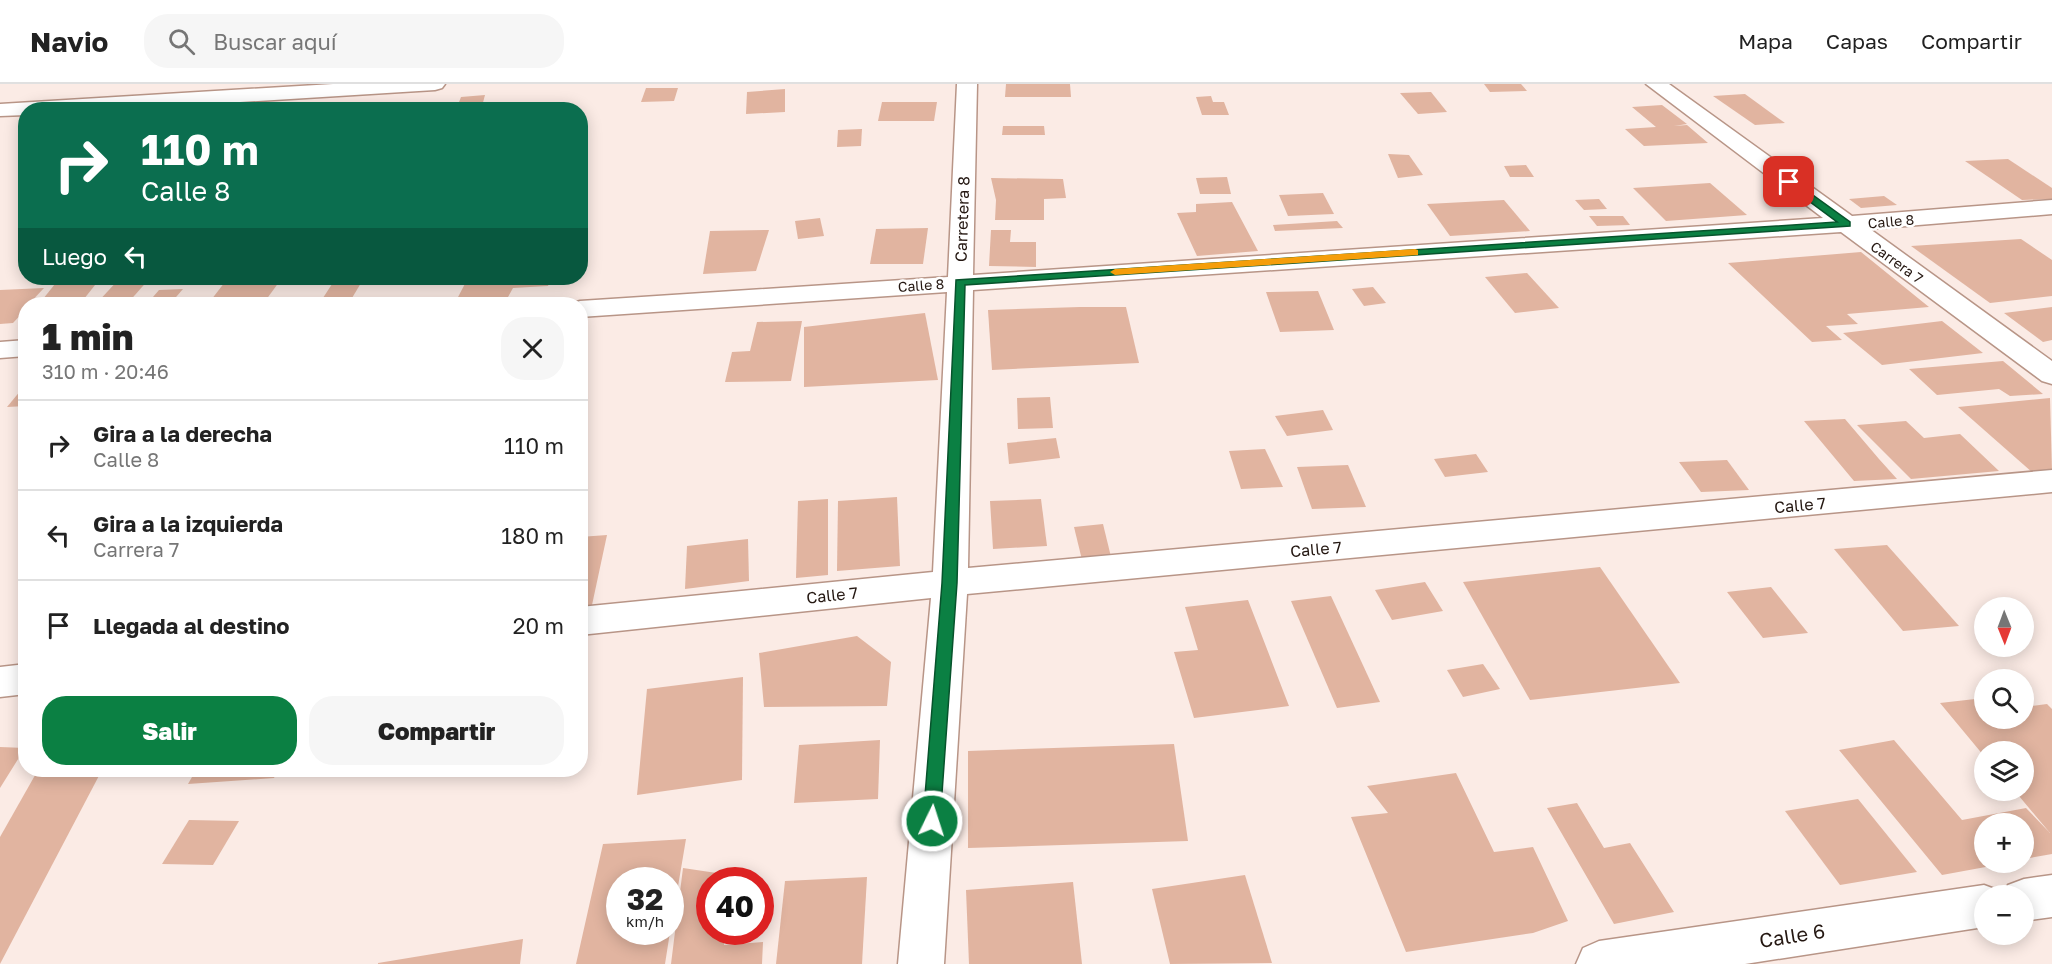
<!DOCTYPE html>
<html lang="es">
<meta charset="utf-8">
<style>
:root{--surface:#fff;--page:#f6f6f6;--text:#222;--muted:#767676;--line:#e0e0e0;--accent:#0b8043}
body{margin:0;font-family:"Golos Text",sans-serif;background:var(--page);color:var(--text);height:100vh;display:flex;flex-direction:column;font-size:22px;white-space:nowrap}
*{box-sizing:border-box;margin:0}
p{font-size:20px;color:var(--muted)}
.icon{flex:none;width:33px;height:33px;fill:none;stroke:currentColor;stroke-width:2;stroke-linecap:round;stroke-linejoin:round}
.map{position:relative;flex:1;overflow:hidden}
.side{position:absolute;left:18px;top:213px;width:570px;height:480px;display:flex;flex-direction:column;background:var(--surface);border-radius:24px;box-shadow:0 3px 15px #0003}
.side>*{flex:none}
.hud{position:absolute;left:18px;top:18px;width:570px;height:183px;border-radius:24px;box-shadow:0 3px 15px #0003;background:#0b6e4f;color:#fff;overflow:hidden}
.needle{width:39px;rotate:179deg}
.tools{position:absolute;left:1974px;top:513px;display:grid;gap:12px}
.tools a{display:grid;place-items:center;width:60px;height:60px;border-radius:50%;background:var(--surface);box-shadow:0 3px 15px #0003;font-size:30px}
.speed{position:absolute;left:606px;top:783px;display:flex;gap:12px;font-size:30px;font-weight:700;text-align:center}
.speed>*{display:grid;place-content:center;width:78px;height:78px;border-radius:50%;background:var(--surface);box-shadow:0 3px 15px #0003;line-height:1}
.speed small{font-size:15px;font-weight:400}
.speed .limit{border:9px solid #d22;background:#fff;color:#111}
.pin{position:absolute;display:grid;place-items:center;width:51px;height:51px;color:#fff;margin:-26px;border-radius:12px;box-shadow:0 3px 9px #0006}
.me{position:absolute;width:66px;margin:-33px;rotate:4deg;stroke-linejoin:round;filter:drop-shadow(0 0 4px #0008)}
.turn{display:flex;align-items:center;gap:21px;height:126px;padding:0 24px;font-size:27px}
.turn .icon{width:78px;height:78px;stroke-width:2.5}
.turn b{display:block;font-size:42px;line-height:51px}
.then{display:flex;align-items:center;height:57px;padding:0 24px;background:#0003;gap:12px;font-size:22px}
.round{display:grid;place-items:center;flex:none;width:63px;height:63px;border-radius:24px;background:var(--page)}
.headline{display:flex;align-items:center;justify-content:space-between;height:102px;padding:0 24px}
h1{font-size:36px;font-weight:800;line-height:45px}
.cta{display:flex;gap:12px;margin-top:auto;padding:12px 24px}
.cta a{flex:1;height:69px;border-radius:24px;background:var(--accent);color:#fff;font-size:24px;font-weight:800;line-height:69px;text-align:center}
.cta a+a{background:var(--page);color:var(--text)}
ul{padding:0;list-style:none}
li{display:flex;align-items:center;gap:18px;height:90px;padding:0 24px;border-top:2px solid var(--line)}
li div{flex:1}
li b{display:block;font-size:22px}
li em{font-style:normal}
header{display:flex;align-items:center;gap:36px;box-sizing:border-box;height:84px;padding:0 30px;background:var(--surface);border-bottom:2px solid var(--line)}
header strong{font-size:28px}
nav{display:flex;gap:33px;margin-inline-start:auto;font-size:21px}
.search{width:420px;height:54px;background:var(--page);display:flex;align-items:center;gap:15px;box-sizing:border-box;padding:0 21px;border-radius:24px;color:var(--muted);font-size:22px}
.map>svg:first-child{display:block}
.building{fill:#e1b4a0}
.lines{fill:none;stroke-linecap:round;stroke-linejoin:round}
.minor-casing{stroke:#b89587;stroke-width:3}
.minor{fill:#fff;fill-rule:evenodd}
.route{fill:#0b8043;stroke:#07532c;stroke-width:1.5}
.slow{fill:#f59e0b}
.labels{text-anchor:middle;dominant-baseline:central;stroke-width:5;stroke-linejoin:round;paint-order:stroke}
.far-street-label{font-size:14px;fill:#241711;stroke:#fff}
.street-label{font-size:16px;fill:#241711;stroke:#fff}
.near-street-label{font-size:20px;fill:#241711;stroke:#fff}
</style>
<header>
<strong>Navio</strong>
<div class="search"><svg class="icon" aria-label="search" viewBox="0 0 24 24"><circle cx="10" cy="10" r="6"/><path d="M15 15l6 6"/></svg>Buscar aquí</div>
<nav><a>Mapa</a><a>Capas</a><a>Compartir</a></nav>
</header>
<div class="map">
<svg width="2052" height="880" viewBox="0 0 2052 880">
<rect width="100%" height="100%" fill="#fbebe5"/>
<g class="building">
<path d="M1006 0H1070L1071 13H1005Z"/>
<path d="M1484 0H1521L1527 7 1490 8Z"/>
<path d="M646 4H678L674 17 641 18Z"/>
<path d="M785 5V28L746 30 747 8Z"/>
<path d="M1431 8 1447 28 1418 30 1400 9Z"/>
<path d="M1745 10 1785 39 1755 41 1713 12Z"/>
<path d="M485 11 481 26H456L461 13Z"/>
<path d="M1211 12 1213 18H1224L1229 31H1202L1196 13Z"/>
<path d="M331 18 325 26H293L298 19Z"/>
<path d="M882 18H937L934 37H878Z"/>
<path d="M1662 21 1687 40 1674 42 1687 41 1708 59 1644 62 1625 45 1656 43 1632 23Z"/>
<path d="M1003 42H1044L1045 51H1002Z"/>
<path d="M862 45 861 62 837 63 838 46Z"/>
<path d="M1388 70 1409 71 1423 91 1398 94Z"/>
<path d="M2008 75 2052 104V115L2022 116 1965 77Z"/>
<path d="M1526 81 1534 93H1510L1504 82Z"/>
<path d="M1227 93 1231 110H1200L1196 94Z"/>
<path d="M991 94 1063 95 1066 114 1044 115V136H995L996 116Z"/>
<path d="M1710 99 1747 131 1666 137 1633 104Z"/>
<path d="M1323 109 1334 130 1288 132 1279 111Z"/>
<path d="M1884 112 1897 121 1861 124 1849 115Z"/>
<path d="M1599 115 1607 125 1584 126 1575 116Z"/>
<path d="M1504 116 1530 147 1450 152 1427 120Z"/>
<path d="M1232 118 1258 167 1197 172 1177 129 1196 128V120Z"/>
<path d="M1589 132H1623L1630 141 1597 142Z"/>
<path d="M820 134 824 152 798 155 795 137Z"/>
<path d="M1337 137 1343 144 1275 147 1273 141Z"/>
<path d="M928 144 923 180H870L876 145Z"/>
<path d="M769 146 756 187 703 190 710 147Z"/>
<path d="M991 146H1011L1010 158H1036V183L989 182Z"/>
<path d="M2021 155 2052 176V212L1990 219 1911 162Z"/>
<path d="M1861 168 1929 223 1847 230 1858 240 1826 242 1842 256 1812 258 1728 179Z"/>
<path d="M1527 189 1559 224 1515 229 1485 193Z"/>
<path d="M120 194H150L127 220H96Z"/>
<path d="M228 194H282L263 220H208Z"/>
<path d="M336 194H364L349 219 319 220Z"/>
<path d="M468 194H551L548 202 513 204 508 213 457 215Z"/>
<path d="M99 196 80 220H39L55 200Z"/>
<path d="M1373 203 1386 219 1364 222 1352 205Z"/>
<path d="M44 204 29 220H26V225L13 239 0 240V206Z"/>
<path d="M183 205 170 220H147L159 206Z"/>
<path d="M1318 207 1334 246 1280 248 1266 208Z"/>
<path d="M1080 223H1126L1139 279 992 286 988 226Z"/>
<path d="M2052 223V256L2043 258 2004 229Z"/>
<path d="M925 229 938 296 804 303V243Z"/>
<path d="M802 237 791 297 725 298 732 268 750 267 757 238Z"/>
<path d="M1942 237 1983 269 1882 281 1843 249Z"/>
<path d="M2003 277 2043 310 2010 312 1999 305 1937 311 1909 285Z"/>
<path d="M26 300V322L7 323Z"/>
<path d="M1050 313 1053 344 1018 345 1017 314Z"/>
<path d="M2050 314 2052 387 2033 389 1958 323Z"/>
<path d="M1323 326 1333 346 1287 352 1275 332Z"/>
<path d="M1845 335 1879 375 1897 395 1854 397 1804 337Z"/>
<path d="M1906 337 1924 354 1960 350 1999 387 1911 395 1857 341Z"/>
<path d="M1056 354 1060 374 1009 380 1007 359Z"/>
<path d="M1265 365 1283 403 1241 405 1229 367Z"/>
<path d="M1476 370 1488 388 1445 393 1434 375Z"/>
<path d="M1727 376 1749 406 1701 408 1679 378Z"/>
<path d="M1348 381 1366 423 1312 425 1297 383Z"/>
<path d="M897 413 900 482 837 487 838 417Z"/>
<path d="M828 415V491L796 494 798 417Z"/>
<path d="M1041 415 1047 462 993 465 990 417Z"/>
<path d="M1103 440 1112 477 1083 480 1074 443Z"/>
<path d="M607 451 592 521 580 522V453Z"/>
<path d="M748 455 749 497 685 505 687 462Z"/>
<path d="M1887 461 1959 542 1903 547 1834 465Z"/>
<path d="M1600 483 1680 599 1530 616 1463 498Z"/>
<path d="M1425 498 1443 527 1392 536 1375 506Z"/>
<path d="M1771 503 1808 549 1763 554 1727 508Z"/>
<path d="M1331 512 1380 618 1337 624 1291 517Z"/>
<path d="M1248 516 1289 622 1194 634 1174 568 1198 566 1185 523Z"/>
<path d="M857 552 891 578 887 622 764 623 759 569Z"/>
<path d="M1483 580 1500 605 1463 613 1447 586Z"/>
<path d="M743 593 742 696 637 711 647 605Z"/>
<path d="M1984 614V634H2024V623L2047 620 2052 625V770L2024 775V740H1984V778L2002 780 1942 791 1839 666 1894 656 1962 736 2026 724 2050 749 2014 706H2024V668H1984V672L1940 619Z"/>
<path d="M880 656 878 715 794 719 799 661Z"/>
<path d="M1174 660 1188 757 968 764V667Z"/>
<path d="M0 663 25 664 0 704Z"/>
<path d="M38 686H102L0 880V753Z"/>
<path d="M196 686H278L274 694 188 700Z"/>
<path d="M1456 689 1494 768 1533 763 1568 837 1533 849 1406 868 1351 733 1388 729 1367 702Z"/>
<path d="M1858 715 1917 788 1840 801 1785 727Z"/>
<path d="M1577 719 1604 764 1630 759 1674 828 1614 840 1547 724Z"/>
<path d="M189 736 239 737 213 781 162 780Z"/>
<path d="M686 755 672 838 670 796H620V848H670L665 880H576L603 760Z"/>
<path d="M683 784 730 791 729 796H710V848H725L724 861 763 858 762 880H671Z"/>
<path d="M1245 791 1272 879 1170 880 1152 805Z"/>
<path d="M867 793 862 880H776L785 797Z"/>
<path d="M1073 798 1082 880H969L966 806Z"/>
<path d="M523 855 520 880H378V879Z"/>
</g>
<g class="lines">
<defs>
<g id="minor">
<path d="M333 0H445L442 4 435 6 112 26H26V31L0 32V20Z"/>
<path d="M957 0H977L973 191 1823 134 1646 0H1669L1852 132 2052 116V130L1870 145 2052 277V300L2042 297 1841 148 973 206 968 484 2052 386V408L967 510 944 880H898L931 514 580 551V523L933 488 947 208 580 233V220H570L580 217 948 193Z"/>
<path d="M26 256V272L0 274V258Z"/>
<path d="M26 580V610L0 613V583Z"/>
<path d="M2052 791V833L2024 837V812H2004L2008 801 2024 795Z"/>
<path d="M1984 801 2000 807 2002 812H1984V843L1745 880H1576L1583 864 1599 857Z"/>
</g>
</defs>
<use href="#minor" class="minor-casing"/>
<use href="#minor" class="minor"/>
</g>
<path class="route" d="M1786 96H1792L1850 138V142L965 201 957 499 940 737 938 743 932 745 926 743 923 737 942 499 956 196 1837 138 1786 100Z"/>
<path class="slow" d="M1415 165 1418 166V171L1115 191 1110 188 1115 185Z"/>
<g class="labels">
<g class="far-street-label">
<text transform="translate(1891 137) rotate(-5)">Calle 8</text>
<text transform="translate(1897 178) rotate(36)">Carrera 7</text>
<text transform="translate(921 201) rotate(-4)">Calle 8</text>
</g>
<g class="street-label">
<text transform="translate(962 135) rotate(-88)">Carretera 8</text>
<text transform="translate(1800 421) rotate(-5)">Calle 7</text>
<text transform="translate(1316 465) rotate(-5)">Calle 7</text>
<text transform="translate(832 511) rotate(-6)">Calle 7</text>
</g>
<g class="near-street-label">
<text transform="translate(1792 851) rotate(-9)">Calle 6</text>
</g>
</g>
</svg>
<div class="tools">
<a><svg class="needle" viewBox="-14 -14 28 28"><path d="M0-13l5 13h-10z" fill="#e53935"/><path d="M0 13l5-13h-10z" fill="#767676"/></svg></a>
<a><svg class="icon" aria-label="search" viewBox="0 0 24 24"><circle cx="10" cy="10" r="6"/><path d="M15 15l6 6"/></svg></a>
<a><svg class="icon" aria-label="layers" viewBox="0 0 24 24"><path d="M12 4l9 5-9 5-9-5zM3 14l9 5 9-5"/></svg></a>
<a>+</a>
<a>−</a>
</div>
<div class="speed"><div>32<small>km/h</small></div><div class="limit">40</div></div>
<div class="pin" style="left:1789px;top:98px;background:#d93025"><svg class="icon" aria-label="arrive" viewBox="0 0 24 24"><path d="M6 21V4h12l-3 4 3 4H6"/></svg></div>
<svg class="me" style="left:932px;top:737px" viewBox="-20 -20 40 40"><circle r="17" fill="#0b8043" stroke="#fff" stroke-width="3"/><path d="M0-11L8 9 0 5-8 9z" fill="#fff"/></svg>
<div class="hud">
<div class="turn"><svg class="icon" aria-label="right" viewBox="0 0 24 24"><path d="M7 20v-9h11M14 6l5 5-5 5"/></svg><div><b>110 m</b>Calle 8</div></div>
<div class="then">Luego<svg class="icon" aria-label="left" viewBox="0 0 24 24"><path d="M17 20v-9H6M10 6l-5 5 5 5"/></svg></div>
</div>
<section class="side">
<div class="headline"><div><h1>1 min</h1><p>310 m · 20:46</p></div><a class="round"><svg class="icon" aria-label="close" viewBox="0 0 24 24"><path d="M6 6l12 12M18 6L6 18"/></svg></a></div>
<ul>
<li><svg class="icon" aria-label="right" viewBox="0 0 24 24"><path d="M7 20v-9h11M14 6l5 5-5 5"/></svg><div><b>Gira a la derecha</b><p>Calle 8</p></div><em>110 m</em></li>
<li><svg class="icon" aria-label="left" viewBox="0 0 24 24"><path d="M17 20v-9H6M10 6l-5 5 5 5"/></svg><div><b>Gira a la izquierda</b><p>Carrera 7</p></div><em>180 m</em></li>
<li><svg class="icon" aria-label="arrive" viewBox="0 0 24 24"><path d="M6 21V4h12l-3 4 3 4H6"/></svg><div><b>Llegada al destino</b></div><em>20 m</em></li>
</ul>
<div class="cta"><a>Salir</a><a>Compartir</a></div>
</section>
</div>
